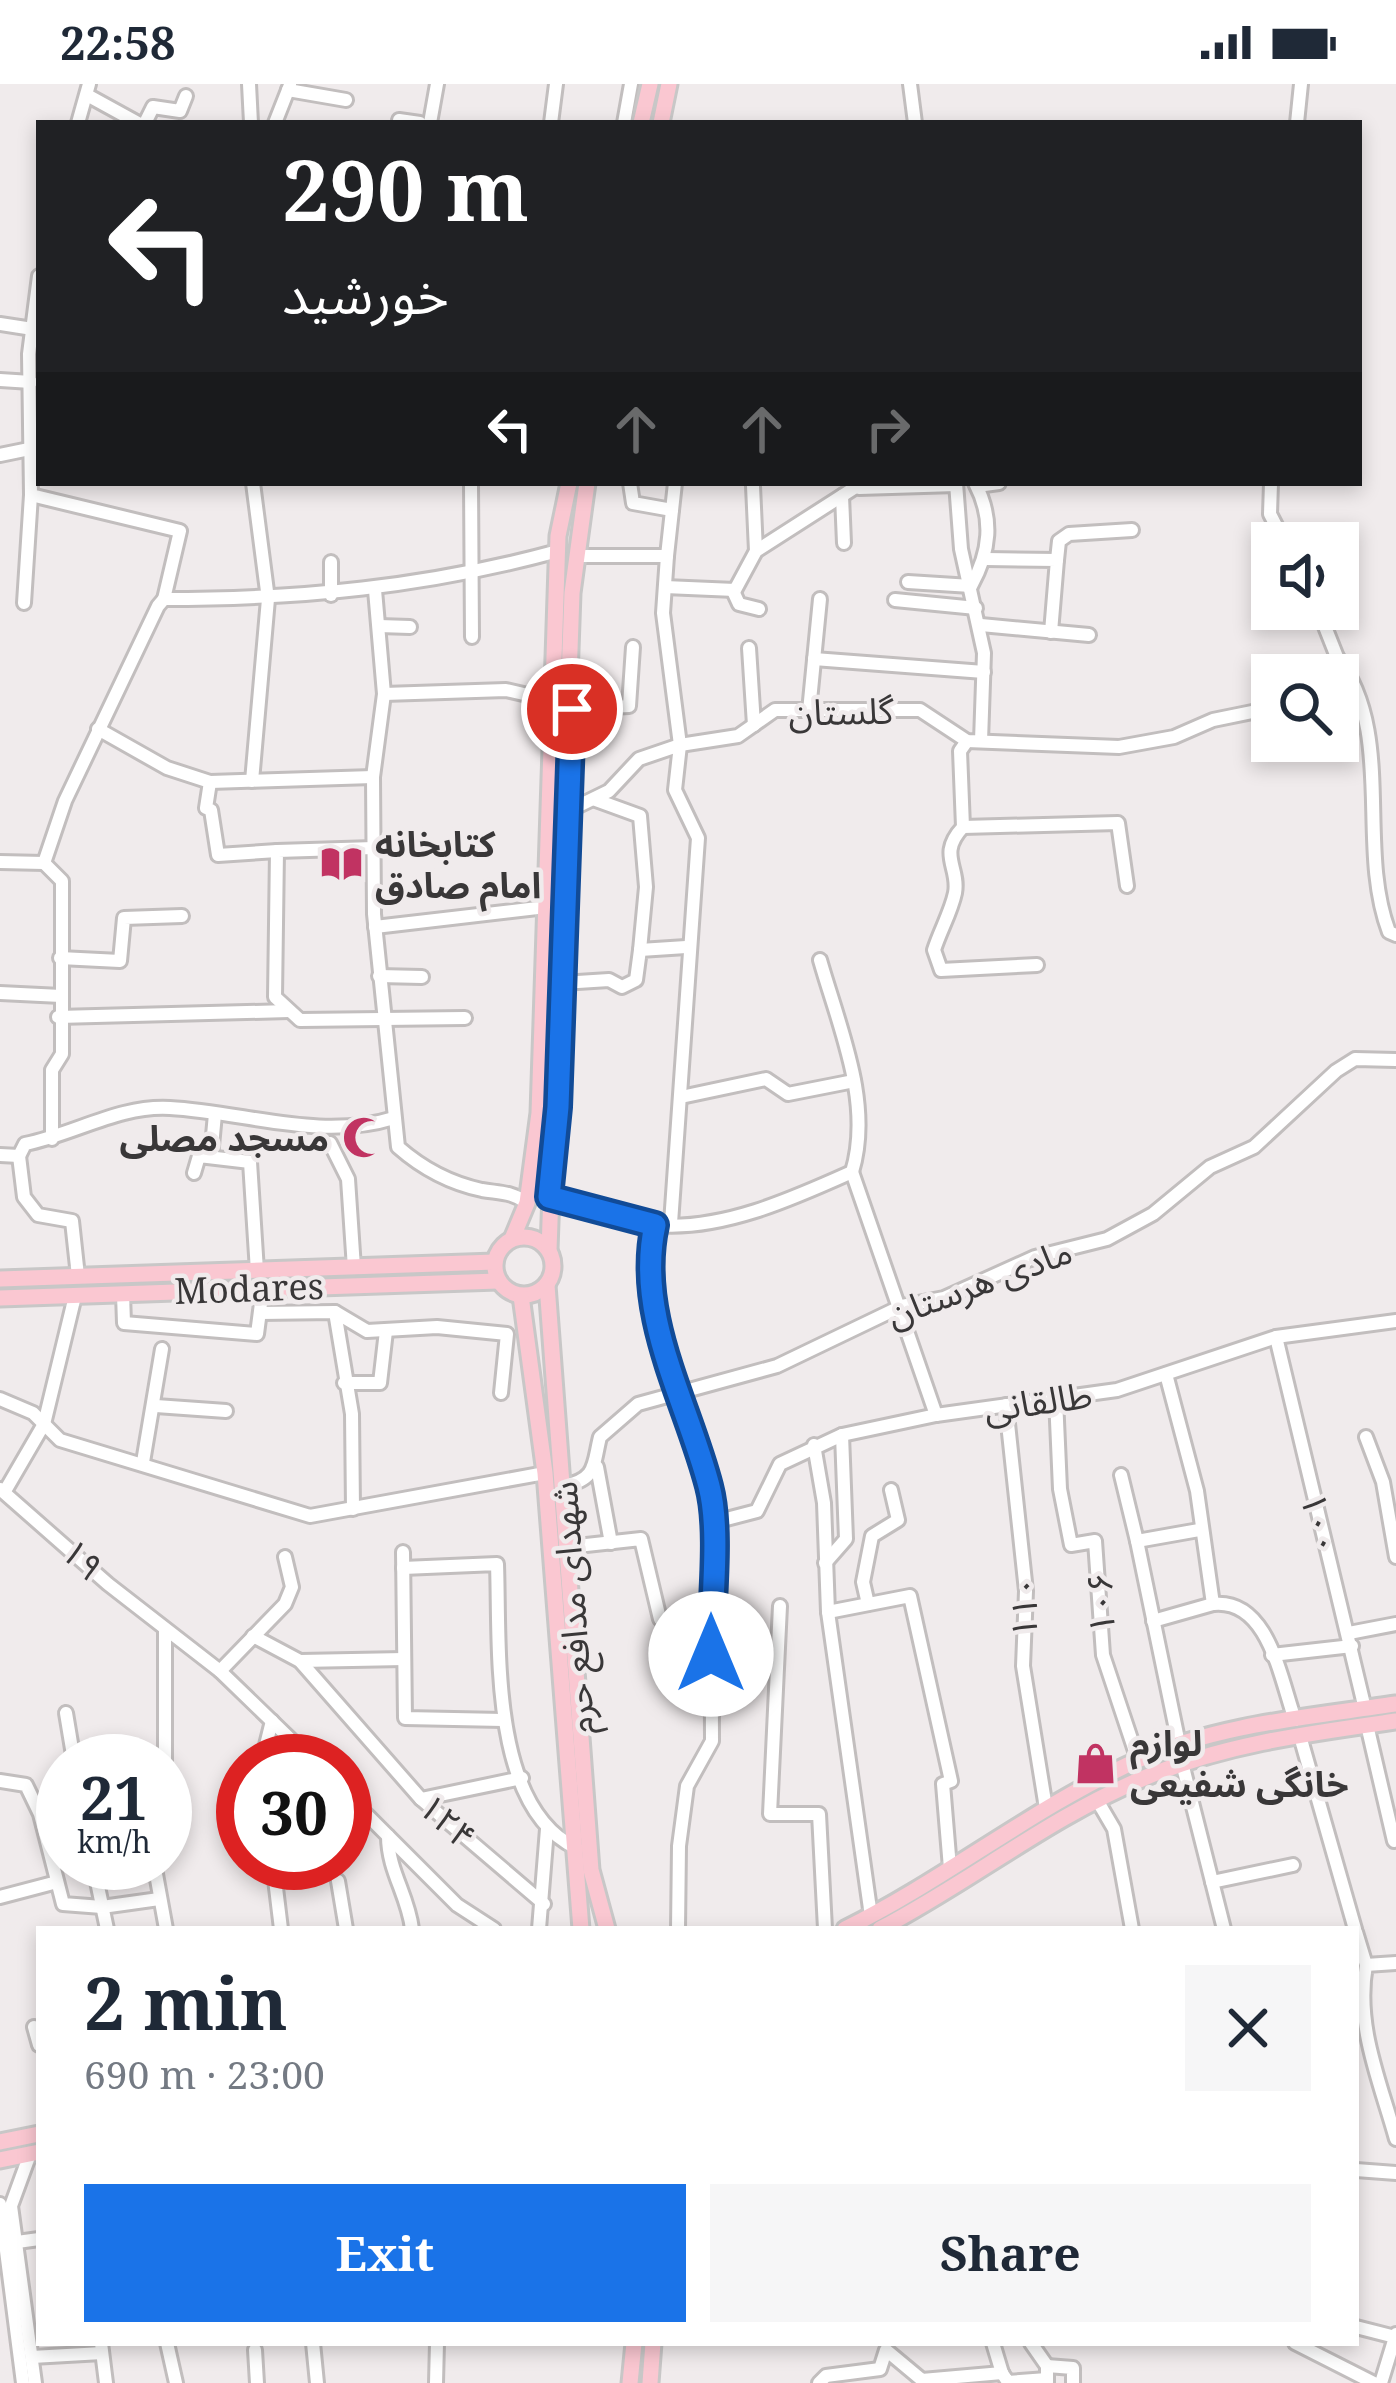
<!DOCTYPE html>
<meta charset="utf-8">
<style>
:root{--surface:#fff;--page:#f6f6f7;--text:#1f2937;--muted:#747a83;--accent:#1a73e8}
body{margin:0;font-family:"Noto Serif","Noto Sans Arabic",serif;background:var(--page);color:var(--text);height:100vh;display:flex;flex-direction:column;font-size:45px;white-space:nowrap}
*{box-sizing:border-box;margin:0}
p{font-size:39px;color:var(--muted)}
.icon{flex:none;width:66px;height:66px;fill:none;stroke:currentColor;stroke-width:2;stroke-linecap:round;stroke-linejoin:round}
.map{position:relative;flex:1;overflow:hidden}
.drawer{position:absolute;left:36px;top:1842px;width:1323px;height:420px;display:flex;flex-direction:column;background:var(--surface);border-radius:0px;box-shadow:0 6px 18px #0003}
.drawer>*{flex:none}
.top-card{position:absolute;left:36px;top:36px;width:1326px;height:366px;border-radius:0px;box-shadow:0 6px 18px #0003;background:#202124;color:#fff;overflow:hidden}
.controls{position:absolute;left:1251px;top:438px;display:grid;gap:24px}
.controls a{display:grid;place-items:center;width:108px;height:108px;border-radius:0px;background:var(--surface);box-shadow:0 6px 18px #0003;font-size:60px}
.speed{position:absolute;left:36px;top:1650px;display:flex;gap:24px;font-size:60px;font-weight:700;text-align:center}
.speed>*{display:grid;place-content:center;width:156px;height:156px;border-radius:50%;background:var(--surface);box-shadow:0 6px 18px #0003;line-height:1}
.speed small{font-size:30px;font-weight:400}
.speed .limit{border:18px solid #d22;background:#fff;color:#111}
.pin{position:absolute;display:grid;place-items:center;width:102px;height:102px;color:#fff;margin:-51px;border:6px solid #fff;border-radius:50%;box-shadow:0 3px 12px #0007}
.me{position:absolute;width:132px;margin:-66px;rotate:0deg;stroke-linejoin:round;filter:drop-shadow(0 0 9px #0008)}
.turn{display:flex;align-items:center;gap:42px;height:252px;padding:0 48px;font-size:54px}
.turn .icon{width:156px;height:156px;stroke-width:2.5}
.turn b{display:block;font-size:84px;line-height:102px}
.lanes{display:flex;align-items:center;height:114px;padding:0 48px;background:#0003;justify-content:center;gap:60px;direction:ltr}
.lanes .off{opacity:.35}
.round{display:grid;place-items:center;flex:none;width:126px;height:126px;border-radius:0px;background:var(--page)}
.headline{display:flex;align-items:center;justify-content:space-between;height:204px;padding:0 48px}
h1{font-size:72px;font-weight:700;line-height:90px}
.button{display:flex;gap:24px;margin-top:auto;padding:24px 48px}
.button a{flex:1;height:138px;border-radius:0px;background:var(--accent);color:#fff;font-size:48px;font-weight:700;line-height:138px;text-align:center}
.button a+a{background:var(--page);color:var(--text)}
.status{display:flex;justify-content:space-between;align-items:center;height:84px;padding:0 60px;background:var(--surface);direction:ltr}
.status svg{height:33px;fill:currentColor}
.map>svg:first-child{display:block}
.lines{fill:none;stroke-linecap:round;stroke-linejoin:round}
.minor-casing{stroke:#c2bebe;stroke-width:18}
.major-casing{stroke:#c8c7c7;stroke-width:21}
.minor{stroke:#fff;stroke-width:12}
.major{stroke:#fac7d1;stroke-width:15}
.route-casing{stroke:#114b97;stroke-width:30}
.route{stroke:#1a73e8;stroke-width:21}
.labels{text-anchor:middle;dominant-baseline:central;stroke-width:9;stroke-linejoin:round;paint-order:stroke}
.street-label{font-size:36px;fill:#393738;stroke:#f0ebec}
.poi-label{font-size:36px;font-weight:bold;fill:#393738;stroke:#f0ebec;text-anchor:start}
</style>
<div class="status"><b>22:58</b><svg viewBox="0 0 49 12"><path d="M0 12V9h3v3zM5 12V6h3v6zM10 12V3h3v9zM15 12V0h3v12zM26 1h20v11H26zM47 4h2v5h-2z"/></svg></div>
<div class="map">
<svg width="1396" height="2299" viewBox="0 0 1396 2299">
<rect width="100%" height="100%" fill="#f0ebec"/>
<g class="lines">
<defs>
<g id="minor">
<path d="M249 0 251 39"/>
<path d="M910 0 915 39"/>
<path d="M288 6 346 16"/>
<path d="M87 11 138 39"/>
<path d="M399 36 420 39"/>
<path d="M78 39 89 0"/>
<path d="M145 39 153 23 180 27 186 12"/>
<path d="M275 39 290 1"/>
<path d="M430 39 437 0"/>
<path d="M551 39 556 0"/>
<path d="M624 39 631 0"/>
<path d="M1297 39 1301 0"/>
<path d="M39 192 29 270 31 411 180 447 164 515"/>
<path d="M0 240 39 246"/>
<path d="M0 296 31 298"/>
<path d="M0 371 34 364"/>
<path d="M471 399 472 553"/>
<path d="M630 399 633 419 672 426"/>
<path d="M956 399 961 465 984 569 981 657"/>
<path d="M1271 399 1270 430 1285 459"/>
<path d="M753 402 756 467"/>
<path d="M977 402 999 399"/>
<path d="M859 404 956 401"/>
<path d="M842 412 844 459"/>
<path d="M576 472H667L663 529 680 661 675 706 698 754 671 1139"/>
<path d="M667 472 675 399"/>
<path d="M986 475 1057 476 1051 548"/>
<path d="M1057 476 1059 457 1069 450 1132 446"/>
<path d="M331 478V511"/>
<path d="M908 498 971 502C990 468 994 435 975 399"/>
<path d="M665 503 735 506 756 467 862 399"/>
<path d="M375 506 384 610 373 693 374 830 398 1063C423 1085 449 1099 482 1106 500 1109 513 1108 527 1119"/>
<path d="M733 507 739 520 759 525"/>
<path d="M895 516 976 524"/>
<path d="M24 519 31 411"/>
<path d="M1318 525 1337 573 1319 591"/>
<path d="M981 541 1089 551"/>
<path d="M379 542 410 543"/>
<path d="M749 564 754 641"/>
<path d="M1337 573C1396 649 1356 761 1389 848L1396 851"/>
<path d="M814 575 984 588"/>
<path d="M384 610 506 606 554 617"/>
<path d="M572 625 629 622 633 563"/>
<path d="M809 627 820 515"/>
<path d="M98 645 167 684 210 698 373 693"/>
<path d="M967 657 960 667 963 743C937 771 960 783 955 809 951 828 940 847 934 866L941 886 1037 881"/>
<path d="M252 697 268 515 253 399"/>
<path d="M210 698 206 724 211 726 218 771 277 767"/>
<path d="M596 716 640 732 646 803 640 866"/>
<path d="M568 727 609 707 639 675 680 661 738 652 775 626H920L967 657 1119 663 1174 653 1213 636 1272 624"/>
<path d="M963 743 1118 739 1127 802"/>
<path d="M374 764 277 767 275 913 300 936 465 934"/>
<path d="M0 778 44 779"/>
<path d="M375 843 546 823"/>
<path d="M60 874 120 877 124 834 182 832"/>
<path d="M820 876C839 943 873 1019 852 1088"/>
<path d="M379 892 422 893"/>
<path d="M562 899 609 896 622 903 636 896 640 866 686 863"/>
<path d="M0 909 61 912"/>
<path d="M58 933 289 927"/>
<path d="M681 1013 766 995 788 1010 854 997"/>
<path d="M52 1055V986L62 970V797L44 779 65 717 158 522 164 515C300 515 426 503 558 467"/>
<path d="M330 1059 348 1095 354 1184"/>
<path d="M0 1071 19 1072"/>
<path d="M19 1072 25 1060C75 1050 119 1021 170 1024 245 1028 320 1057 394 1034"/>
<path d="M19 1072 24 1113 38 1131 72 1137 78 1192"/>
<path d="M211 1073 215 1030"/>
<path d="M852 1088 936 1331"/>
<path d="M194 1089 199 1072 250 1078 257 1187"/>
<path d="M549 1113C579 1119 630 1138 656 1141 722 1147 794 1114 852 1088"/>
<path d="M655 1141 647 1175 651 1209 686 1346 711 1408 712 1657 687 1702 679 1762 678 1845"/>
<path d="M123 1210 124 1239 257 1250 263 1204"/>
<path d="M335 1228 352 1330 353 1425"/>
<path d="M260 1229 335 1228 367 1247 437 1243 507 1250 501 1309"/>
<path d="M1276 1253 1365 1625"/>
<path d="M1166 1290 1197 1407 1213 1520C1268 1514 1280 1593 1295 1636"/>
<path d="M344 1299H380L386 1247"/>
<path d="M1056 1314 1060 1405 1071 1461 1095 1457 1103 1571 1138 1676"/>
<path d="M0 1315 33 1329 60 1356 310 1432 545 1389"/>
<path d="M1006 1321 1026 1507 1023 1582 1046 1724"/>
<path d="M156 1322 226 1327"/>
<path d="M1366 1353 1383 1398 1396 1473"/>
<path d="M814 1361 824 1419 828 1528 871 1832"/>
<path d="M143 1378 162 1265"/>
<path d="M597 1383 611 1459"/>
<path d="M1121 1391 1137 1457 1199 1446"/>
<path d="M564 1402C597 1395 593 1381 600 1353L638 1320 777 1282 902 1222 944 1214 1035 1173 1107 1155 1153 1130 1210 1083 1254 1063 1336 987 1355 975 1396 976"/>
<path d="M0 1405 108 1500 220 1587 313 1677"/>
<path d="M5 1407 44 1340 75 1212"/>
<path d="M711 1439 757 1427 780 1380 842 1351 936 1331 1117 1306 1276 1253 1396 1237"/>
<path d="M1137 1457 1179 1660"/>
<path d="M568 1463 641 1455 660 1535"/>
<path d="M403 1468 405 1634 503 1636"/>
<path d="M825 1479 846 1455 842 1351"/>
<path d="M403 1484 497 1480C500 1562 489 1722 576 1764"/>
<path d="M868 1520 863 1498 872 1452 898 1436 891 1406"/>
<path d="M780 1522 770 1730H819L825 1845"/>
<path d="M828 1528 910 1512 951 1697 943 1700 950 1784"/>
<path d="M1153 1537 1213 1520"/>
<path d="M1349 1549 1396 1540"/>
<path d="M253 1552 300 1577 421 1715 544 1820"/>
<path d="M1272 1571 1352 1562"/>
<path d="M300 1577 404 1575"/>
<path d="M220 1587 285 1520 292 1503 285 1473"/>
<path d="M66 1629 74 1677"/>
<path d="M1367 1641 1394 1757"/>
<path d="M1300 1652 1355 1845"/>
<path d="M116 1670 117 1677"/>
<path d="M165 1677V1546"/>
<path d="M262 1677 272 1637"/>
<path d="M1182 1679 1224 1845"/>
<path d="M0 1697 26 1701 40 1730 63 1820 102 1823 159 1815"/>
<path d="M345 1709 457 1821 494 1845"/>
<path d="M421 1715 522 1694"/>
<path d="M1097 1716 1114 1745 1132 1845"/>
<path d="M43 1740 63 1739"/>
<path d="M388 1752C388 1787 408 1811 412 1845"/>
<path d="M93 1779 107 1845"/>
<path d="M154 1779 166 1845"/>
<path d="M273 1779 281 1845"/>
<path d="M338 1797 346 1845"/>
<path d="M1212 1798 1293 1781"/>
<path d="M0 1813 57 1798"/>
<path d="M539 1845 547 1745"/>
<path d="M1356 1848 1366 1881"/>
<path d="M1396 1879 1366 1881C1355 1942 1380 1997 1396 2055"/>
<path d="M34 1943 39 1961"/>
<path d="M30 2070 11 2122 35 2299"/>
<path d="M1356 2086 1396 2089"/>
<path d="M0 2120 23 2299"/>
<path d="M10 2159 39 2155"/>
<path d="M1356 2243 1395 2253"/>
<path d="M101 2259 106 2299"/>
<path d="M167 2259 176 2299"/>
<path d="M313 2259 317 2299"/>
<path d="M993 2259 1002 2289"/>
<path d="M1031 2259 1047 2282V2298"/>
<path d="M1295 2259 1374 2299"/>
<path d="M255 2266 257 2299"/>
<path d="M32 2273 102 2269"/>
<path d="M1047 2282 1073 2284V2299"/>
<path d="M1002 2289 1008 2298 1047 2295"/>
<path d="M436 2299 437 2259"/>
<path d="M819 2299 826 2292 880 2285 886 2266 922 2296 1002 2289"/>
<path d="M1381 2299 1396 2250"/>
</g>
<g id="major">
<path d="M641 39 650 0"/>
<path d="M661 39 669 0"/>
<circle cx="524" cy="1182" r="29"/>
<path d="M512 1155 527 1119 539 1029 558 452 569 399"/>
<path d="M549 1166 572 509 587 399"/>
<path d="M0 1195 495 1178"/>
<path d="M547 1201 591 1786 607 1845"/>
<path d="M521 1212 545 1389 581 1845"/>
<path d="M0 1214 498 1197"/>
<path d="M845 1845C946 1795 1034 1723 1138 1676 1218 1640 1310 1633 1396 1620"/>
<path d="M880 1845C970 1798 1050 1733 1144 1694 1224 1660 1311 1649 1396 1637"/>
<path d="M0 2058 39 2050"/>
<path d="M0 2076 39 2068"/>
<path d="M630 2299 634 2259"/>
<path d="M650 2299 653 2259"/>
</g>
</defs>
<use href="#minor" class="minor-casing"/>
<use href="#major" class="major-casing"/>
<use href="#minor" class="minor"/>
<use href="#major" class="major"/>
</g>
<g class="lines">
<defs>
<path id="route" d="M572 625 558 1023 549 1113 655 1141C635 1231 687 1317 709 1402 721 1447 711 1522 711 1570"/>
</defs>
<use href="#route" class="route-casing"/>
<use href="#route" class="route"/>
</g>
<defs>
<symbol id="library-bare" viewBox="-9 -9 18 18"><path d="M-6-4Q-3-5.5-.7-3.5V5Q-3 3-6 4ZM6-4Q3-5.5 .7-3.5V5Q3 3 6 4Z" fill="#c13362" stroke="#f0ebec" stroke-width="2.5" paint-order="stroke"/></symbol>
<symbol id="mosque-bare" viewBox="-9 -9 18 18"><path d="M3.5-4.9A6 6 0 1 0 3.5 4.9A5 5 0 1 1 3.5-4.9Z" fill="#c13362" stroke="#f0ebec" stroke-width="2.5" paint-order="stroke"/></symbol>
<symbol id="shop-bare" viewBox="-9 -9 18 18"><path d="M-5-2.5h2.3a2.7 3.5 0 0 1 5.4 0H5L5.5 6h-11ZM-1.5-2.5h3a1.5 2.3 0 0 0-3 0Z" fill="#c13362" stroke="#f0ebec" stroke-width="2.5" paint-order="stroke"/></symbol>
</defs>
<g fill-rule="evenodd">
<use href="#library-bare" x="312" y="750" width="59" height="59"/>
<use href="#mosque-bare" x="334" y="1024" width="59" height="59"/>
<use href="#shop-bare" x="1066" y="1650" width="59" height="59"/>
</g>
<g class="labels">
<g class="street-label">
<text transform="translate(841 627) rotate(-1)">گلستان</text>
<text transform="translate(979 1198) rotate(-20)">مادی هرستان</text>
<text transform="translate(249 1204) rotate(-2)">Modares</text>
<text transform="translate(1038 1317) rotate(-8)">طالقانی</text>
<text transform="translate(1321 1439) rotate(75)">۱۰۰</text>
<text transform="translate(83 1475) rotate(43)">۱۹</text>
<text transform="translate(1100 1519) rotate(-93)">۱۰۶</text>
<text transform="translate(1023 1523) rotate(-90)">۱۱۰</text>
<text transform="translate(572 1524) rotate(-94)">شهدای مدافع حرم</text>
<text transform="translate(448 1737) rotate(42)">۱۲۴</text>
</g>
<g class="poi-label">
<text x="375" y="759">کتابخانه<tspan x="375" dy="41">امام صادق</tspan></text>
<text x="329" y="1053" text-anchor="end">مسجد مصلی</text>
<text x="1130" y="1658">لوازم<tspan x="1130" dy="41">خانگی شفیعی</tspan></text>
</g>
</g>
</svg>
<div class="controls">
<a><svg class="icon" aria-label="sound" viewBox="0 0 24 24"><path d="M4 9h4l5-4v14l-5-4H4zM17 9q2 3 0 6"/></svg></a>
<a><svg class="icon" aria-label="search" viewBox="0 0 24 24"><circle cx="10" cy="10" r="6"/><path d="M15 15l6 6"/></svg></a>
</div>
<div class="speed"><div>21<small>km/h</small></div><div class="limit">30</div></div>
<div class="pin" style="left:572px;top:625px;background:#d93025"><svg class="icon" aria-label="arrive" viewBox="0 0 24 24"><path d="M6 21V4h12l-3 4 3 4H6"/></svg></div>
<svg class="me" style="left:711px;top:1570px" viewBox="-20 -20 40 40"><circle r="19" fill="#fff"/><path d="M0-13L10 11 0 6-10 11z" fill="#1a73e8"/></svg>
<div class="top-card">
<div class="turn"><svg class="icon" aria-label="left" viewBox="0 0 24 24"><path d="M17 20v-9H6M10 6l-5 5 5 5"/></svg><div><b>290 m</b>خورشید</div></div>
<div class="lanes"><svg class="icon" aria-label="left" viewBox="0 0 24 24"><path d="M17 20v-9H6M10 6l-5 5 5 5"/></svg><svg class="icon off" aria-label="ahead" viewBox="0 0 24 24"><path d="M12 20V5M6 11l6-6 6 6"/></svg><svg class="icon off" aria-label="ahead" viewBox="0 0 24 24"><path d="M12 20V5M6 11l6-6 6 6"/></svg><svg class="icon off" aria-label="right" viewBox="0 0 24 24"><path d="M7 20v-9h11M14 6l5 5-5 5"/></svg></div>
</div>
<section class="drawer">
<div class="headline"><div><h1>2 min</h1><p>690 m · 23:00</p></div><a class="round"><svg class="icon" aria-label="close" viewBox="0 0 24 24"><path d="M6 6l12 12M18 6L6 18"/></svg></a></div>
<div class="button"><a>Exit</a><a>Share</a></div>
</section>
</div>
